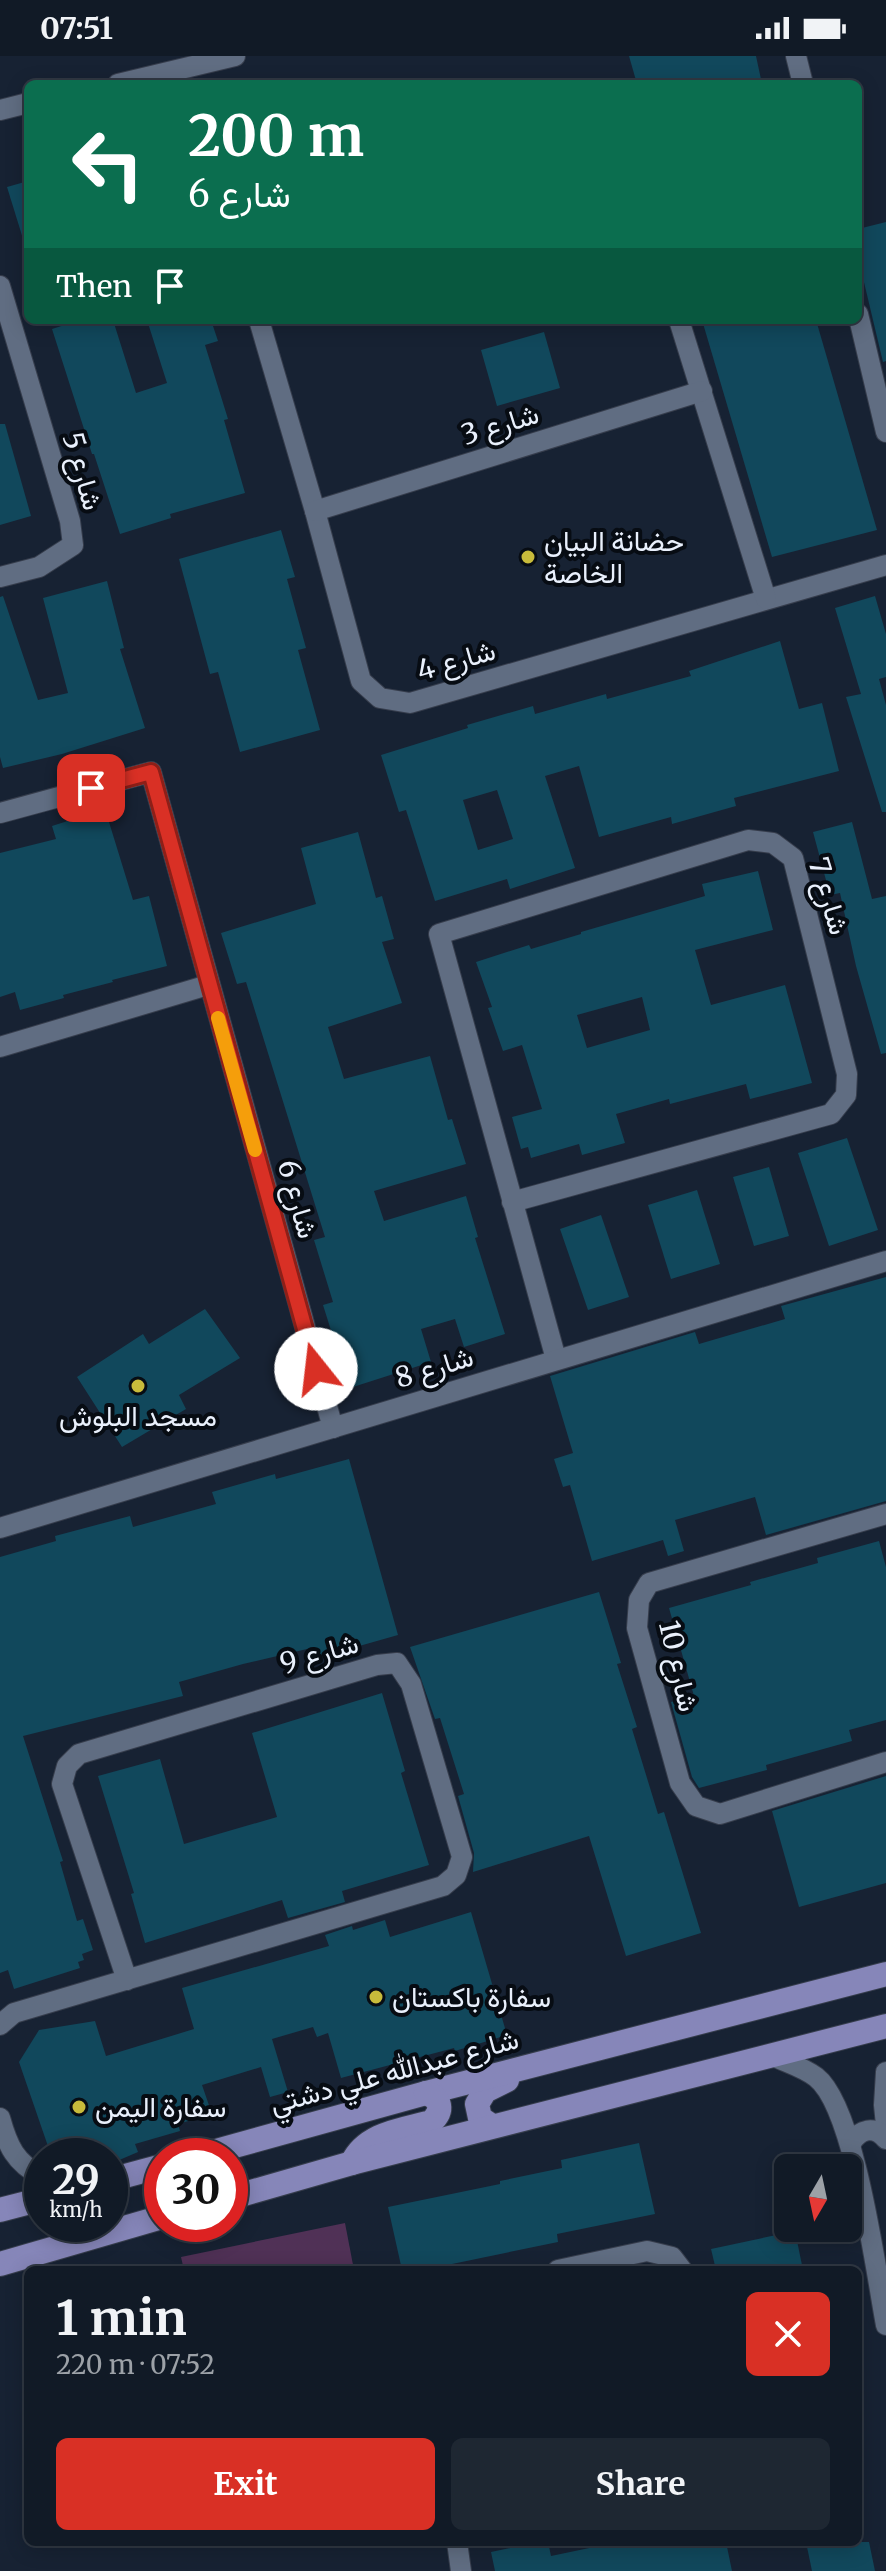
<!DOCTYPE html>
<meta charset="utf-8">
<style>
:root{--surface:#111a26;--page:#1e2732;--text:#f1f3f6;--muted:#9ca1a7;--line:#303843;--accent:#d93025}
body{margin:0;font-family:Merriweather,Vazirmatn,serif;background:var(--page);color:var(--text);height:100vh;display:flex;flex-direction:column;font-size:30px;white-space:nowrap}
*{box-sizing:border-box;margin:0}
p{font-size:26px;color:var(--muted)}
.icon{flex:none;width:44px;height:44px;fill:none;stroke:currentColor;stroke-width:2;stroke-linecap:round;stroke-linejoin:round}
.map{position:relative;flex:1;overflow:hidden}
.details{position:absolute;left:24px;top:2210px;width:838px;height:280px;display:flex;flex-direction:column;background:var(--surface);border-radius:12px;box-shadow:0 4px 20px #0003,0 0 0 2px var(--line)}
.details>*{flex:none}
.guide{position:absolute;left:24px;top:24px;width:838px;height:244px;border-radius:12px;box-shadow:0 4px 20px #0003,0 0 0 2px var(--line);background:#0b6e4f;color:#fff;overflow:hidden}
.needle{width:52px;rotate:189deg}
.fabs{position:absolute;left:774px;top:2098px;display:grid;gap:16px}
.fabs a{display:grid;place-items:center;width:88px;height:88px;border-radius:12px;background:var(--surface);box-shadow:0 4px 20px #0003,0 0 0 2px var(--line);font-size:40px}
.speed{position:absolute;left:24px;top:2082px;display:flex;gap:16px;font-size:40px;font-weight:700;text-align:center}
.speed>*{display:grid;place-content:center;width:104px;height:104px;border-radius:50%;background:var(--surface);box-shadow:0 4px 20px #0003,0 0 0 2px var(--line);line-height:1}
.speed small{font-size:20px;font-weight:400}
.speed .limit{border:12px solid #d22;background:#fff;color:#111}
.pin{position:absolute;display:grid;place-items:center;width:68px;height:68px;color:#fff;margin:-34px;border-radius:16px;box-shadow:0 4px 12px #0006}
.me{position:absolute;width:88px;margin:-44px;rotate:344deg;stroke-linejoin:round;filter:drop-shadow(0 0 6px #0008)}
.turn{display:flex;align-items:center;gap:28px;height:168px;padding:0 32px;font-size:36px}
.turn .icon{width:104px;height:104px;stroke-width:2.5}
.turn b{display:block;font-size:56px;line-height:68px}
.then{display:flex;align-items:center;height:76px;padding:0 32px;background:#0003;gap:16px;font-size:30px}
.round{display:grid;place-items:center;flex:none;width:84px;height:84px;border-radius:12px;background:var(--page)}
.overview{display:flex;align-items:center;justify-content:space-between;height:136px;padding:0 32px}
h1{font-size:48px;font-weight:700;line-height:60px}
.button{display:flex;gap:16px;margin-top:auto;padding:16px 32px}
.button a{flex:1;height:92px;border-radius:12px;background:var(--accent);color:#fff;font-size:32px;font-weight:700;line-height:92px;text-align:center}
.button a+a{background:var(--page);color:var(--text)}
.status{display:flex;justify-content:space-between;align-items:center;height:56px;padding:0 40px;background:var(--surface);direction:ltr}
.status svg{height:22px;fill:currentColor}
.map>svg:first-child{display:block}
.green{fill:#503156}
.building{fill:#11485c;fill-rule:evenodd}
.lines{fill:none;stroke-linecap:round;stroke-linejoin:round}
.minor-casing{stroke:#363d4c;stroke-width:22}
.major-casing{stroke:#363d4c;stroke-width:26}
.minor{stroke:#606d82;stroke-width:20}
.major{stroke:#8686b9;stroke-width:24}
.route-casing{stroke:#8d1f18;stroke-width:20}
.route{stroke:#d93025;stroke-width:14}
.slow{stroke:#f59e0b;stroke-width:14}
.poi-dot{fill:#c8bb3b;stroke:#070c13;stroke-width:3}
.labels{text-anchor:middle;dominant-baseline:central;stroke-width:8;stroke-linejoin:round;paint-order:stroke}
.street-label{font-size:28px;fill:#e9f0fc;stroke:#070c13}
.poi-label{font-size:28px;fill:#e9f0fc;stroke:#070c13;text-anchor:start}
</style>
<div class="status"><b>07:51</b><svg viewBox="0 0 49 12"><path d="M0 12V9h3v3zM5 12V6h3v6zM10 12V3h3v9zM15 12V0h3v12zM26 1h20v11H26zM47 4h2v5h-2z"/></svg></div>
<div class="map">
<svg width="886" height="2515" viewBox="0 0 886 2515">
<rect width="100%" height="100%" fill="#172233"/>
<path class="green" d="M345 2167 354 2214H184L181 2201Z"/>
<g class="building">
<path d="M629 0H756L762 28H637Z"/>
<path d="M28 125V185L24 186 7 131Z"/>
<path d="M886 166V305L883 306 858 201V173Z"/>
<path d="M80 264H113L136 337 167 327 147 264H211L218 285 205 289 228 363 224 364 245 437 170 458 171 462 120 478 94 398H92L52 273Z"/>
<path d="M702 264H816L877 474 772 501Z"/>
<path d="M544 276 560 332 497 350 481 294Z"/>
<path d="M0 368H5L31 460 0 469Z"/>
<path d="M281 474 295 521 287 523 306 592 298 594 320 674 240 696 218 616 210 618 179 503Z"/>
<path d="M107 525 124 592 120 593 145 672 62 698 3 712 0 701V541L3 540 38 644 68 637 43 542Z"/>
<path d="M875 540 886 578V621L879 623 886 649V756H882L846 641 861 638 835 552Z"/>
<path d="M780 585 799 653 822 647 839 715 734 742 736 750 672 768 671 761 599 781 579 710 545 720 575 812 510 833 507 823 435 845 406 754 399 756 381 699 468 672 467 669 533 650 535 658 606 638 607 643 691 620 689 615ZM497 734 513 783 478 794 463 744Z"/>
<path d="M105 753 133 844 149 840 167 910 112 924 113 926 63 939 64 942 20 954 15 936 0 941V797L56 783 52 770Z"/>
<path d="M852 766 872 843 886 840V997L881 998 856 910 840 837 830 839 813 776Z"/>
<path d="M358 776 376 842 382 840 394 883 382 886 402 947 328 971 344 1023 430 1000 448 1064 452 1063 466 1108 374 1135 384 1165 466 1140 478 1181 475 1182 505 1278 464 1291 455 1263 421 1273 431 1306 353 1331 338 1283 334 1284 323 1249 333 1246 314 1184 325 1181 246 926 237 928 221 877 316 848 301 792Z"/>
<path d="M758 815 773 874 695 894 711 949 785 929 812 1027 750 1043 746 1028 670 1048 669 1043 616 1058 625 1087 582 1099 579 1088 531 1102 528 1091 521 1093 512 1061 542 1053 522 989 503 995 488 952 492 951 476 906 529 889 531 893 581 878V876L705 840 702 828ZM642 941 650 974 587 992 577 959Z"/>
<path d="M847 1082 878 1174 829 1190 798 1097Z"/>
<path d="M769 1111 789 1180 754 1190 733 1121Z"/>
<path d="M697 1134 720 1208 671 1223 648 1149Z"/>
<path d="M601 1159 629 1241 588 1254 560 1173Z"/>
<path d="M886 1221V1445L766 1479 755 1441 675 1464 684 1495 668 1500 663 1484 592 1505 570 1429 563 1431 554 1403 573 1397 550 1320 695 1276 699 1288 785 1263 781 1250Z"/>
<path d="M205 1253 240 1302 179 1339 186 1353 122 1391 77 1321 143 1278 149 1288Z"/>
<path d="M349 1403 398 1579 310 1604 307 1593 243 1608 179 1626 183 1640 23 1680 63 1805 60 1806 77 1865 83 1863 93 1894 82 1898 84 1904 78 1906 80 1912 14 1933 8 1914 0 1917V1501L56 1485 55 1480 130 1460 133 1471 216 1448 212 1436 275 1418 276 1423Z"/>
<path d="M879 1485 886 1511V1664L849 1674 852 1685 766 1709 767 1714 699 1732 692 1721 671 1646 694 1640 669 1552 751 1529 750 1526 818 1507 817 1502Z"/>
<path d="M599 1536 621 1607 617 1608 637 1671 632 1673 658 1758 664 1756 701 1877 626 1900 589 1780 473 1816 474 1797 458 1740 464 1738 440 1662 435 1663 410 1591Z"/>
<path d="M382 1637 405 1715 401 1717 429 1809 342 1835 345 1846 288 1862 282 1844 145 1887 131 1838 134 1837 98 1720 160 1703 184 1788 277 1761 252 1677Z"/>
<path d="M886 1720V1827L799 1851 772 1755Z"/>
<path d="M471 1856 507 1979 455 1995 454 1992 341 2022 328 1977 317 1981 313 1971 272 1983 288 2036 270 2041 261 2011 202 2029 212 2058 178 2068 180 2075 135 2088 138 2096 110 2108V2100L51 2099 19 2006 39 1974 95 1965 106 2000 194 1973 182 1932 329 1890 325 1879 352 1870 353 1874 385 1864 390 1881Z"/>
<path d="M639 2087 655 2158 557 2178 558 2186 423 2214H402L388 2151 500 2128V2125L562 2112 561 2104Z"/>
<path d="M795 2175 803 2214H716L711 2193Z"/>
<path d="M539 2486H548L551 2500 618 2486H726L732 2515H495L491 2496Z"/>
<path d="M806 2486H869L875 2515H812Z"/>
</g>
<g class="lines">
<defs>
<g id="minor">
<path d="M796 0 803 28"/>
<path d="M118 28 235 0"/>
<path d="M0 54 28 47"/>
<path d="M0 230 70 465 73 489 39 511 0 521"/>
<path d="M858 258 886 376"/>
<path d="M259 264 315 455 361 625 380 642 410 647 886 509"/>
<path d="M679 264 766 543"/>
<path d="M315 455 702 335"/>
<path d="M0 757 151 716 333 1372"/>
<path d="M0 991 208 929"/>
<path d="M512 1146 831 1058 846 1039 847 1018 793 802 773 787 748 784 439 878 556 1303"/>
<path d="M886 1458 649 1527 639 1544 637 1572 680 1727 696 1750 720 1758 886 1706"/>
<path d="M0 1472 886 1205"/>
<path d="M0 1969 14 1957 443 1830 456 1819 462 1801 411 1628 397 1607 377 1609 79 1698 67 1710 62 1728 127 1924"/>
<path d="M771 1999C785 2006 803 2011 816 2021 855 2051 876 2217 886 2269"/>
<path d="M886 2016 884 2049 886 2069"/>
<path d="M0 2062C8 2091 15 2106 42 2121"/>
<path d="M851 2087C860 2073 874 2069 886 2083"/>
<path d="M558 2214 647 2195 672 2201 682 2214"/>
<path d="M457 2486 461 2515"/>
</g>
<g id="major">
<path d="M492 2070 480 2062 477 2048 485 2035 507 2024"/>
<path d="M198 2100 426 2037 886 1918"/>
<path d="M352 2107C366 2077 402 2074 431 2066 444 2055 441 2042 426 2037"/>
<path d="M110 2124 162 2110"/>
<path d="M230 2142 352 2107 886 1970"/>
<path d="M0 2154 42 2143"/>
<path d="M0 2208 162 2161"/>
</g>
</defs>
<use href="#minor" class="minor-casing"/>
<use href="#major" class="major-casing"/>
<use href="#minor" class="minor"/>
<use href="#major" class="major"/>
</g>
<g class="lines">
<defs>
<path id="route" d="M91 732 151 716 316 1313"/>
</defs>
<use href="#route" class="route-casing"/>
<use href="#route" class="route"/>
<path class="slow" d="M218 962 255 1094"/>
</g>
<g class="poi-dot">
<circle cx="528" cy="501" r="8"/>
<circle cx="138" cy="1330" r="8"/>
<circle cx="376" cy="1941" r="8"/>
<circle cx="79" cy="2051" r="8"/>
</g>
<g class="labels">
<g class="street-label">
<text transform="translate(500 368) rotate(-17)">شارع 3</text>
<text transform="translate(83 415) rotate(74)">شارع 5</text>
<text transform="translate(456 604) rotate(-16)">شارع 4</text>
<text transform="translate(829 840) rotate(73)">شارع 7</text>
<text transform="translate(298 1143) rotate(74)">شارع 6</text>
<text transform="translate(434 1311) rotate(-17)">شارع 8</text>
<text transform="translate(319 1597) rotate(-16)">شارع 9</text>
<text transform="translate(679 1610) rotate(77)">شارع 10</text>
<text transform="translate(394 2015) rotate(-15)">شارع عبدالله علي دشتي</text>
</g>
<g class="poi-label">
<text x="544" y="485">حضانة البيان<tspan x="544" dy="32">الخاصة</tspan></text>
<text x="138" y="1360" text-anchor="middle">مسجد البلوش</text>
<text x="392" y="1941">سفارة باكستان</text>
<text x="95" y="2051">سفارة اليمن</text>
</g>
</g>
</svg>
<div class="fabs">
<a><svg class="needle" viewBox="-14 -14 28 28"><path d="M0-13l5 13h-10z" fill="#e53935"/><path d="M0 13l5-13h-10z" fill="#9ca1a7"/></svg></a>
</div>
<div class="speed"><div>29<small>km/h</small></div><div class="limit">30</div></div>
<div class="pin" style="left:91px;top:732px;background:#d93025"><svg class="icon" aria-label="arrive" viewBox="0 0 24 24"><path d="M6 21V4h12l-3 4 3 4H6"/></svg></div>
<svg class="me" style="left:316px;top:1313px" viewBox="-20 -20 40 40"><circle r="19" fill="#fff"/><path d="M0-13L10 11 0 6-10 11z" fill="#d93025"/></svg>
<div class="guide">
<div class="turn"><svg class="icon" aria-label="left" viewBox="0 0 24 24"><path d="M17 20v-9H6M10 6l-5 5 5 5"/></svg><div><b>200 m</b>شارع 6</div></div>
<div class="then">Then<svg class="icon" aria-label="arrive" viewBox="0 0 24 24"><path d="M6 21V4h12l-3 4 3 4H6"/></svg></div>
</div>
<section class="details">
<div class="overview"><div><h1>1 min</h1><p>220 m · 07:52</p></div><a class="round" style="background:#d93025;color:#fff"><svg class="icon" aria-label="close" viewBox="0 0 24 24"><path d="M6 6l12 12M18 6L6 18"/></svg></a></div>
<div class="button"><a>Exit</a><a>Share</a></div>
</section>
</div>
